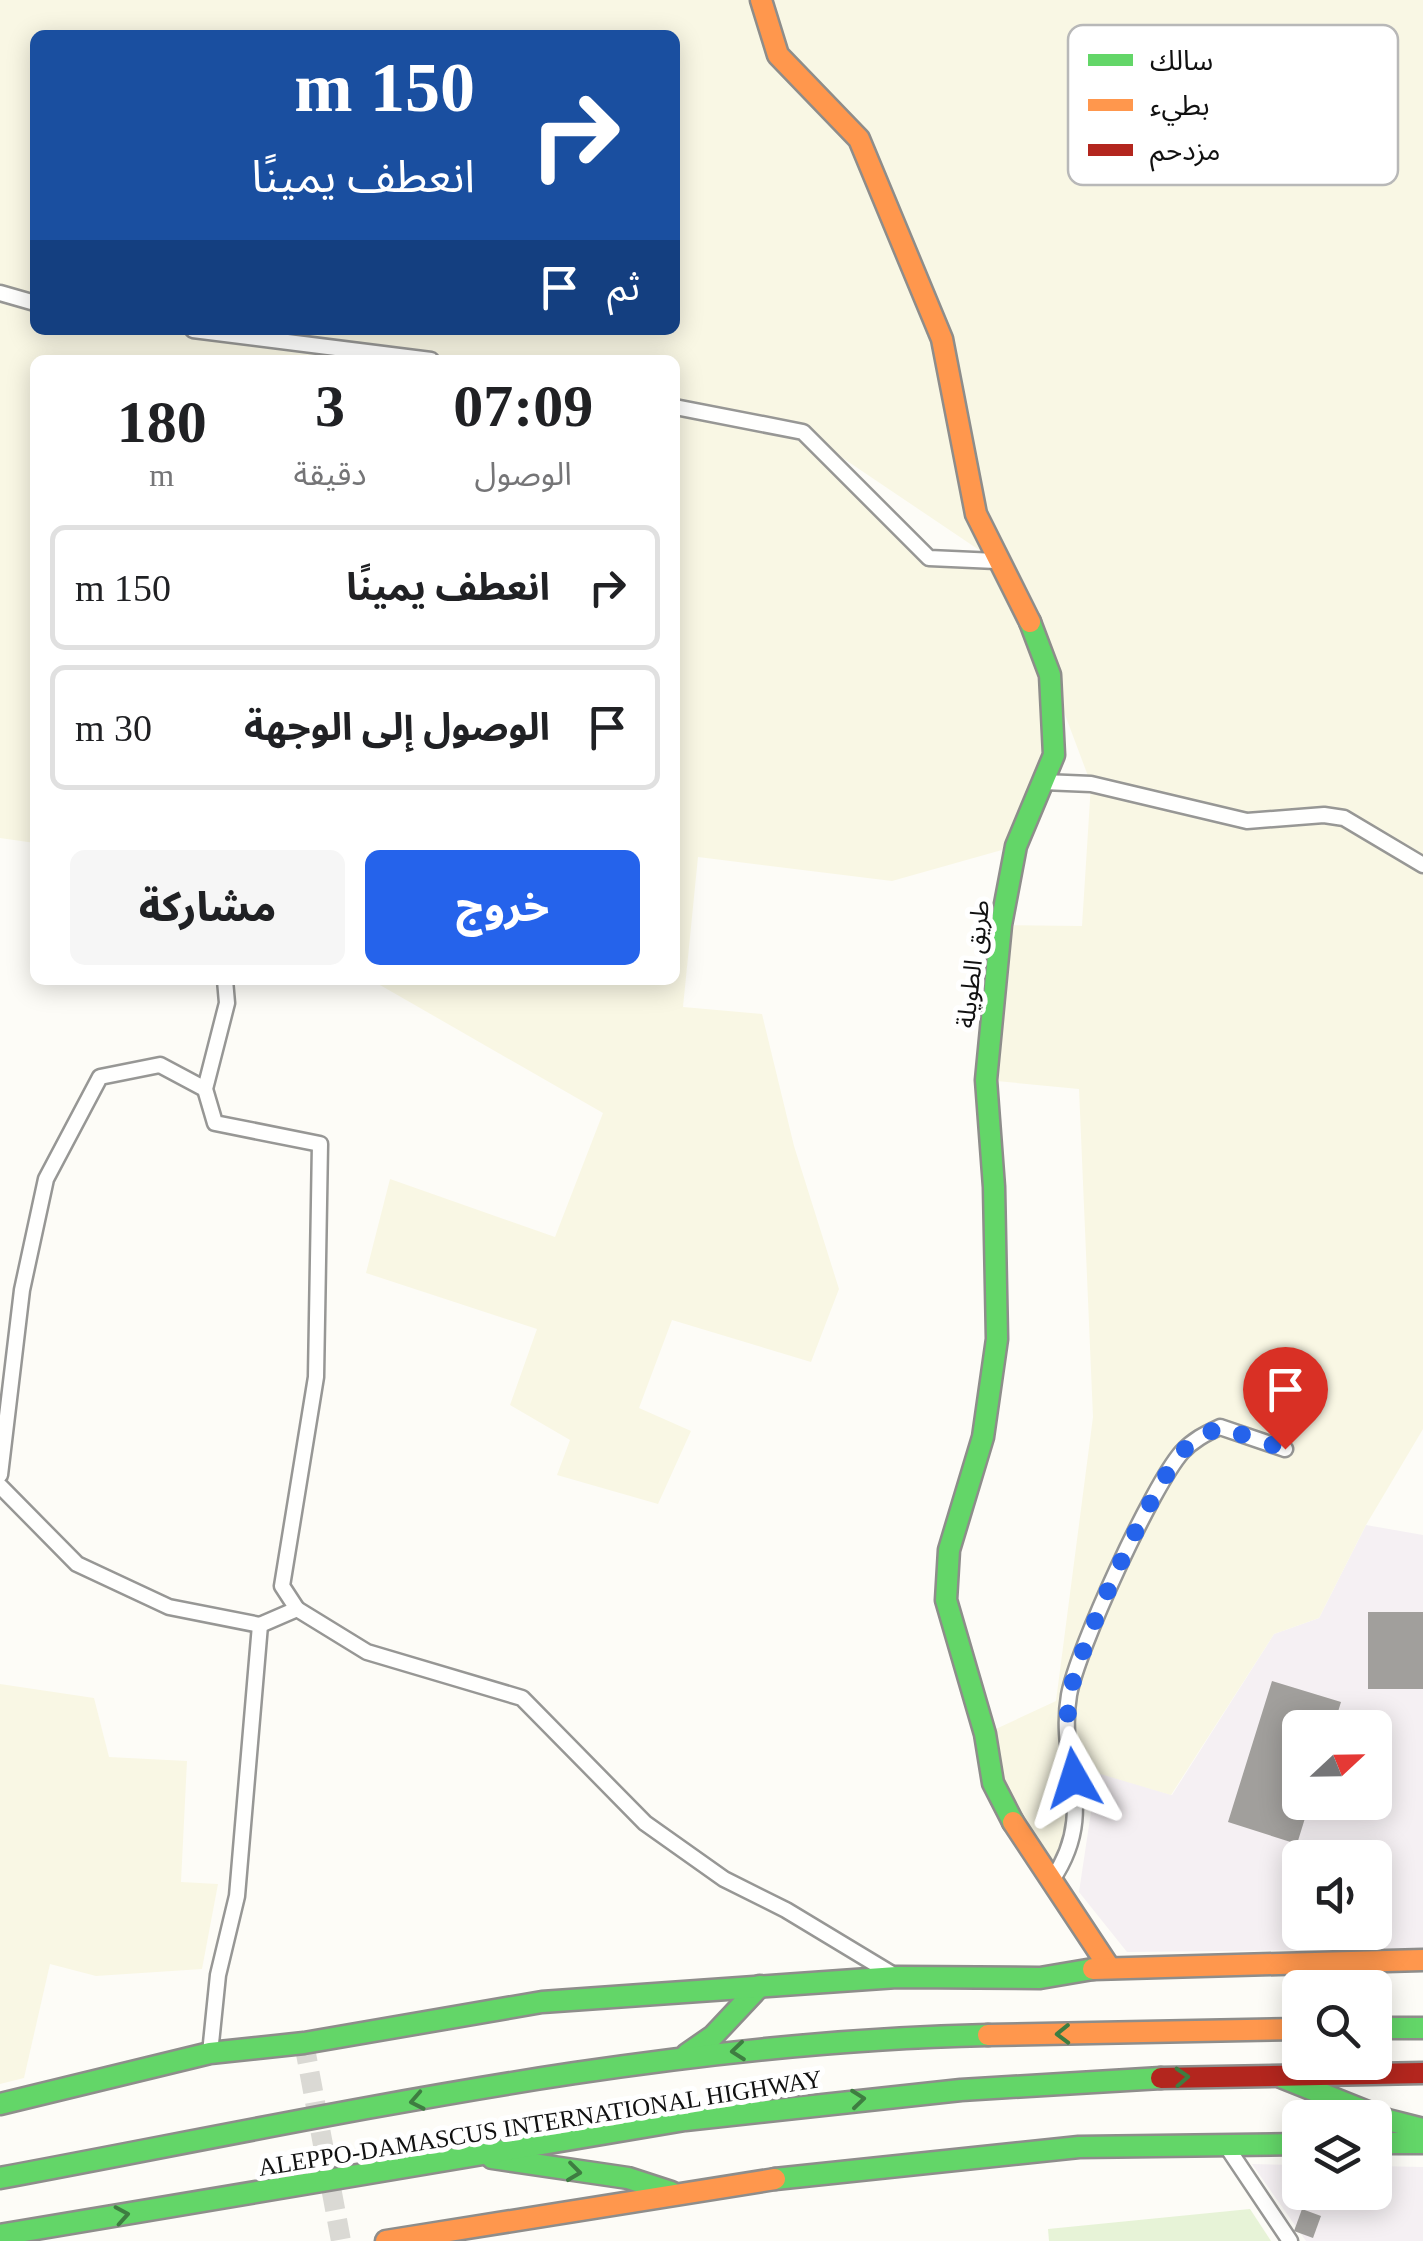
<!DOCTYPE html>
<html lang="ar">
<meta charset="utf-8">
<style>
:root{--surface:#fff;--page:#f6f6f6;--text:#202124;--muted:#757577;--line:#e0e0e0;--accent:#2563eb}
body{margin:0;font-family:"Times New Roman","Noto Sans Arabic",serif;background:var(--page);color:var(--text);direction:rtl;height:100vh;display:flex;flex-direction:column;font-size:38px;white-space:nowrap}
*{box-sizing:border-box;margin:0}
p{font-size:32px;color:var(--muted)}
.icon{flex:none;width:55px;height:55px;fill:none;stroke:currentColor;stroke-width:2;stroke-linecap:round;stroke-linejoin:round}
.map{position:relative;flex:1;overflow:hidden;direction:ltr}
.sheet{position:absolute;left:30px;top:355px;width:650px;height:630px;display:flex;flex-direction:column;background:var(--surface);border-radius:15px;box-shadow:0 5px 25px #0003;direction:rtl}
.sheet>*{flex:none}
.banner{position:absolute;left:30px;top:30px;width:650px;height:305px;border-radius:15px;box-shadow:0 5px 25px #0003;direction:rtl;background:#1a4fa0;color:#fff;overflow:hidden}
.needle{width:65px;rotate:68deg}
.buttons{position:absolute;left:1282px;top:1710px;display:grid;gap:20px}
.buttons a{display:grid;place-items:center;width:110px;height:110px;border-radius:15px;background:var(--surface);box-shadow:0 5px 25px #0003;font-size:50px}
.pin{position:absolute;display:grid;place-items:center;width:85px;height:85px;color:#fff;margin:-102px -42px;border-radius:50% 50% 50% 0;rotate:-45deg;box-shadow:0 0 10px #0007}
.pin .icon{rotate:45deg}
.me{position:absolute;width:110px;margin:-55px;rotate:354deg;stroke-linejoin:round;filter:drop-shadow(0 0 8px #0008)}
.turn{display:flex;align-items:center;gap:35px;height:210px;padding:0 40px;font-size:45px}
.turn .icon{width:130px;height:130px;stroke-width:2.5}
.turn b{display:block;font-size:70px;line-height:85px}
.then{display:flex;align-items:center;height:95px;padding:0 40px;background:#0003;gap:20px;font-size:38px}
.eta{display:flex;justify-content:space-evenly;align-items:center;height:170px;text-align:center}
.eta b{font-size:60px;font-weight:800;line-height:70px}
.action{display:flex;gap:20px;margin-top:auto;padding:20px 40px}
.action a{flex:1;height:115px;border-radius:15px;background:var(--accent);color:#fff;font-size:40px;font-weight:800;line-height:115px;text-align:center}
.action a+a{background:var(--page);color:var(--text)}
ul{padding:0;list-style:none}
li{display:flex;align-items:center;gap:30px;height:125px;margin:0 20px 15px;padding:0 20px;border:5px solid var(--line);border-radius:15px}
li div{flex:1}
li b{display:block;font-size:38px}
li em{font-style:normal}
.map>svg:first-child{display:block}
.industrial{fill:#f5f0f3;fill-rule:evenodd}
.farmland{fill:#f9f7e4;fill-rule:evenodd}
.green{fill:#e7f3d7}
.building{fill:#a19f9c}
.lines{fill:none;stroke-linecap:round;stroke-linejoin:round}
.secondary-tunnel{stroke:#dad9d4;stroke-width:20;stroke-dasharray:20 10;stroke-linecap:butt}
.street-casing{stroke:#979795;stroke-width:19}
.fast-casing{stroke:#8e8d8b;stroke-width:25}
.slow-casing{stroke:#8e8d8b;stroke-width:25}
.jam-casing{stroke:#8e8d8b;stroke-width:25}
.street{stroke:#fffffe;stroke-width:14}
.fast{stroke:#63d668;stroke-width:20}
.slow{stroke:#ff974d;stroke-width:20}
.jam{stroke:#b3261e;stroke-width:20}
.oneway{stroke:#3e7d41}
.route{stroke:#2563eb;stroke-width:18;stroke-dasharray:0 32.4}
.labels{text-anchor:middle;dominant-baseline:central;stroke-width:10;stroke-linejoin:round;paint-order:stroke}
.street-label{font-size:25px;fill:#111;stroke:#fff}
.key{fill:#fff;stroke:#b8b8b8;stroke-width:2.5}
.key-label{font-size:28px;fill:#111}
</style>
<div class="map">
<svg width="1423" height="2241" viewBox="0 0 1423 2241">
<rect width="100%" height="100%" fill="#fdfcf7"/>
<g class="industrial">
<path d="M1366 1525 1423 1535V1949L1127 1952 1079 1892 1097 1772 1172 1795 1274 1634 1319 1618ZM1300 1728H1375V1802H1300ZM1300 1858H1375V1932H1300Z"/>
<path d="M1252 2164 1300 2165V2192H1375V2166L1423 2167V2241H1306Z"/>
</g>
<g class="farmland">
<path d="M0 0H1423V1429L1366 1525 1319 1618 1274 1634 1171 1795 1097 1773 1052 1880 993 1783 985 1734 1056 1701 1093 1417 1079 1089 986 1080 1001 925 1082 926 1091 784 1052 680 1054 755 1016 846 892 881 698 857 683 1007 762 1014 794 1146 839 1289 811 1362 672 1320 639 1408 691 1431 658 1504 557 1475 570 1440 510 1405 537 1329 366 1273 390 1179 555 1237 603 1113 373 981 675 980V360H430L368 353V360H35V843L0 838ZM35 35H675V330H35ZM810 436 994 560 929 558Z"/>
<path d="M0 1684 94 1698 109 1757 187 1761 181 1882 218 1884 202 1969 96 1976 50 1964 24 2078 0 2084Z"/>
</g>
<path class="green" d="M1250 2209 1271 2241H1049L1048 2229Z"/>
<g class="building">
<rect x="1368" y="1612" width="55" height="77"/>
<path d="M1272 1681 1341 1702 1333 1728H1300V1802H1310L1297 1844 1228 1822Z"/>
<path d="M1302 2209 1321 2216 1313 2238 1294 2231Z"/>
</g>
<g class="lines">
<path class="secondary-tunnel" d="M304 2043 341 2241"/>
<defs>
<g id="street">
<path d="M0 293 35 303"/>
<path d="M193 330 431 360"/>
<path d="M675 407 803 432 929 558 996 561"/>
<path d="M1043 782 1091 784 1247 821 1324 815 1344 818 1423 865"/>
<path d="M225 980 227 1003 205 1089 215 1123 320 1144 316 1377 282 1586 297 1609"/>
<path d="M0 1475 22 1290 46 1179 100 1077 160 1065 205 1089"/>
<path d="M0 1486 77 1564 169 1607 260 1625 297 1609 367 1652 522 1698 645 1823 724 1879 786 1910 897 1977"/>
<path d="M1052 1880C1099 1810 1057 1766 1069 1695 1077 1650 1152 1486 1182 1452 1193 1440 1205 1434 1220 1427L1285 1449"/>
<path d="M210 2053 218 1975 237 1896 260 1625"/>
<path d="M1225 2144 1290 2241"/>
</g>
<g id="fast">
<path d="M1013 1822 993 1783 985 1734 946 1600 949 1550 983 1437 997 1339 994 1187 986 1080 1001 925 1016 846 1054 755 1050 675 1030 622"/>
<path d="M1375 2028H1423"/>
<path d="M687 2054 713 2036 760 1986"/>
<path d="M1283 2078 1388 2120 1423 2129"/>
<path d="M0 2104 210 2053 304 2043 542 2002 897 1977 1040 1978 1093 1969"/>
<path d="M1375 2143H1423"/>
<path d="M492 2158 628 2178 671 2192"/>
<path d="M0 2178C327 2117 655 2042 988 2035"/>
<path d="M775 2179 1079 2147 1300 2144"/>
<path d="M0 2235 685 2120 961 2090 1161 2078"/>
</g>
<g id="slow">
<path d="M761 0 778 55 859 139 942 339 976 514 1030 622"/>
<path d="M1013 1822 1109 1967"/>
<path d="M1093 1969 1423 1960"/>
<path d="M988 2035 1300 2029"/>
<path d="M386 2241 775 2179"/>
</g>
<path id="jam" d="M1161 2078 1423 2073"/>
</defs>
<use href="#street" class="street-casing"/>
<use href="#fast" class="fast-casing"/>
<use href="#slow" class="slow-casing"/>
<use href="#jam" class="jam-casing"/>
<use href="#street" class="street"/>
<use href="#fast" class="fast"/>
<use href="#slow" class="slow"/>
<use href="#jam" class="jam"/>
</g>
<defs><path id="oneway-chevron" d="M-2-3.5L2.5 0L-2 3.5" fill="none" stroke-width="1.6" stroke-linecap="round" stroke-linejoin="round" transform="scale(2.5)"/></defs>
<g class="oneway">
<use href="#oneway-chevron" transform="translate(1063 2034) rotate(179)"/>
<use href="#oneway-chevron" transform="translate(738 2051) rotate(174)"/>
<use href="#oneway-chevron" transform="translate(1182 2077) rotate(-3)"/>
<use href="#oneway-chevron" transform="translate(858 2099) rotate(-6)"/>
<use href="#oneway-chevron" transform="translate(417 2101) rotate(169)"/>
<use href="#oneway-chevron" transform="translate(574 2172) rotate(7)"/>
<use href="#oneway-chevron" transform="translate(122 2215) rotate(-10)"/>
</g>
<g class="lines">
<path class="route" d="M1074 1778C1069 1752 1065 1721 1070 1694 1078 1648 1152 1487 1182 1452 1193 1440 1205 1434 1220 1427L1285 1449"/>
</g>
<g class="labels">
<g class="street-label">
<text transform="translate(973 964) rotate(-83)">طريق الطويلة</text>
<text transform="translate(540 2123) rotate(-9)">ALEPPO-DAMASCUS INTERNATIONAL HIGHWAY</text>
</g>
</g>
<rect x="1068" y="25" width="330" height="160" rx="15" class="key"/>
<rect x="1088" y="54" width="45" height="12" fill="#63d668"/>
<rect x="1088" y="99" width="45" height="12" fill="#ff974d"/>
<rect x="1088" y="144" width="45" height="12" fill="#b3261e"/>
<g class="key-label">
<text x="1150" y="70">سالك</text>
<text x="1150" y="115">بطيء</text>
<text x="1150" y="160">مزدحم</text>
</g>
</svg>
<div class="buttons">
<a><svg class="needle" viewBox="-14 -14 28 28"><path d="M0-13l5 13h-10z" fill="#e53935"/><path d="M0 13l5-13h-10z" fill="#757577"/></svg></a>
<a><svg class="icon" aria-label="sound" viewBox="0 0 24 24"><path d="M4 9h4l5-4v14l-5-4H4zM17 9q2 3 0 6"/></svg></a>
<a><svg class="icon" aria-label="search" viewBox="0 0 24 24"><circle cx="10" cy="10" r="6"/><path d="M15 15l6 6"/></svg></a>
<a><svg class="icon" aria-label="layers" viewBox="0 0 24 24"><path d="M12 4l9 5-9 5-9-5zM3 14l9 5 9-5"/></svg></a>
</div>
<div class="pin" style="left:1285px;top:1449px;background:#d93025"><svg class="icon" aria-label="arrive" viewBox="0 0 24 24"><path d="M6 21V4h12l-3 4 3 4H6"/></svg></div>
<svg class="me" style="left:1074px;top:1778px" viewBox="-20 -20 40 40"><path d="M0-17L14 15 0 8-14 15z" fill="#2563eb" stroke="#fff" stroke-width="4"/></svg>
<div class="banner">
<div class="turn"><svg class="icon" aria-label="right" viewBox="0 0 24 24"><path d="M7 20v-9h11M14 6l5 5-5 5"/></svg><div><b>150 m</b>انعطف يمينًا</div></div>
<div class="then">ثم<svg class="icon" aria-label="arrive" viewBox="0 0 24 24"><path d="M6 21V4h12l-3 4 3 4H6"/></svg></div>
</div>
<section class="sheet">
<div class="eta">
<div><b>07:09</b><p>الوصول</p></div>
<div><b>3</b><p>دقيقة</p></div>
<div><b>180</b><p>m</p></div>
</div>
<ul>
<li><svg class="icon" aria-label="right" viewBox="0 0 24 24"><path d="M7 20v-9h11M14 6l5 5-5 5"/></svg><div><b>انعطف يمينًا</b></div><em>150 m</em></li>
<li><svg class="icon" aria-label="arrive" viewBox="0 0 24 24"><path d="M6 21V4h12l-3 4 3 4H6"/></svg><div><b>الوصول إلى الوجهة</b></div><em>30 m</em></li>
</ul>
<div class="action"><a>خروج</a><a>مشاركة</a></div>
</section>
</div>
